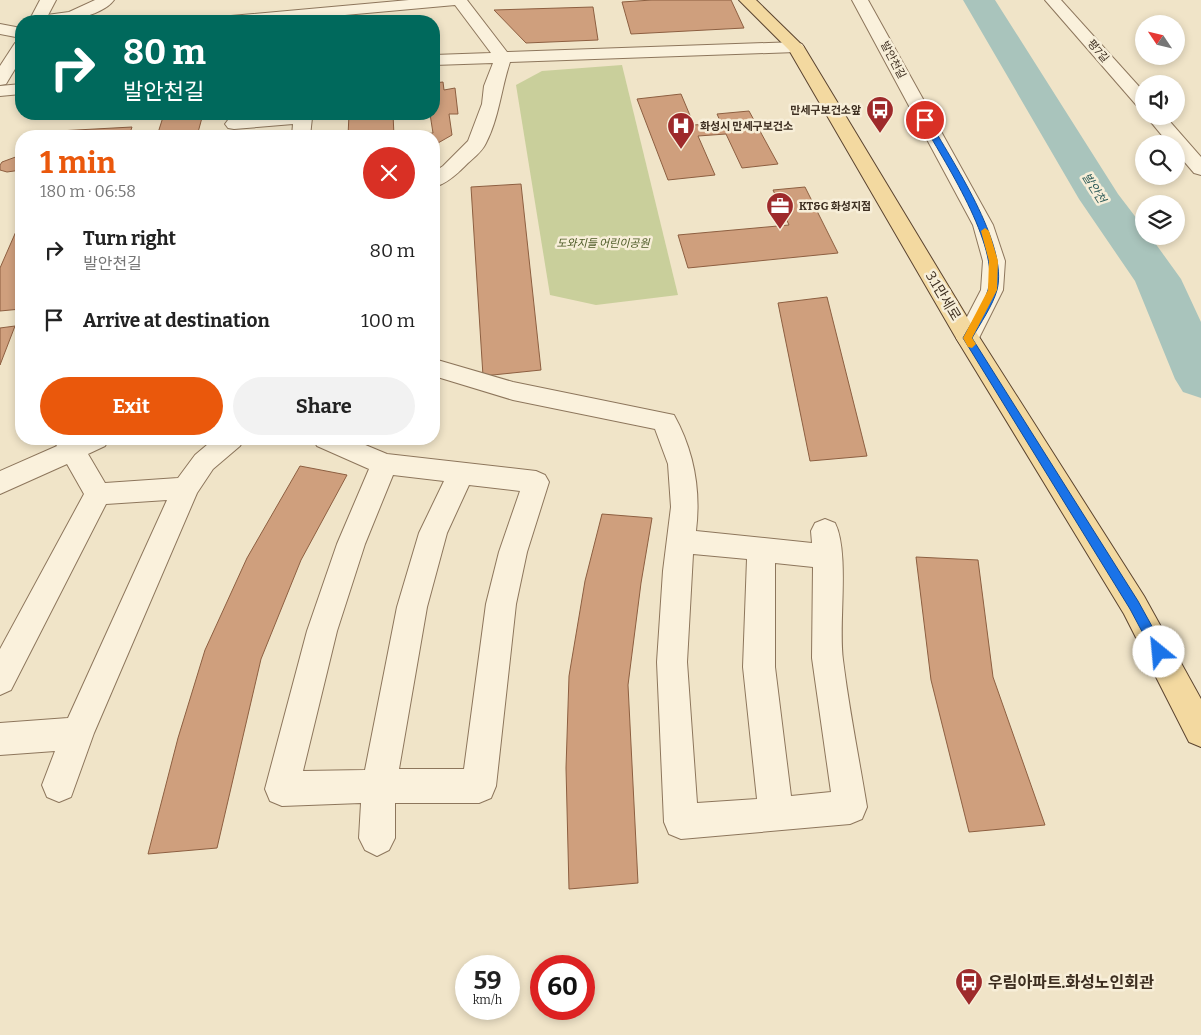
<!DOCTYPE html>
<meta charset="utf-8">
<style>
:root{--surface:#fff;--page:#f2f2f2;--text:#222;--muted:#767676;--accent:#ea580c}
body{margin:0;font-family:Bitter,"Noto Sans KR",serif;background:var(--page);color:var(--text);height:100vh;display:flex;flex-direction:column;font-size:19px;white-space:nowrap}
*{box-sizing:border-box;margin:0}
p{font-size:16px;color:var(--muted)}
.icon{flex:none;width:28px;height:28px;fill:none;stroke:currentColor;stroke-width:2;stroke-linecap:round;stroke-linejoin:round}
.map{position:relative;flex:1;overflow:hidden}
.panel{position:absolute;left:15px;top:130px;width:425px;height:315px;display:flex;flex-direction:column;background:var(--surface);border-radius:20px;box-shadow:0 2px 8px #0003}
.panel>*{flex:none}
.banner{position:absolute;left:15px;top:15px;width:425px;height:105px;border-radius:20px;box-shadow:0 2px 8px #0003;background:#00695c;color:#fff;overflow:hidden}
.needle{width:32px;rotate:305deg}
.fabs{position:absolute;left:1135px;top:15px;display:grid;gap:10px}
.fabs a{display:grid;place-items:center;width:50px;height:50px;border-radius:50%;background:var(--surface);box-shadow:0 2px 8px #0003;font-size:25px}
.speed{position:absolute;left:455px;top:955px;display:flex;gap:10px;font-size:25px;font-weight:700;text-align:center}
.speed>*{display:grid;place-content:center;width:65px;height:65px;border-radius:50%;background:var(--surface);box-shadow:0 2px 8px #0003;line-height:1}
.speed small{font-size:12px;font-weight:400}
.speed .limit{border:8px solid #d22;background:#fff;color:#111}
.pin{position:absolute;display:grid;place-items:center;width:42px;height:42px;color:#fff;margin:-21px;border:2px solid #fff;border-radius:50%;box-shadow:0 1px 5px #0007}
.me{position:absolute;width:55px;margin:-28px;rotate:332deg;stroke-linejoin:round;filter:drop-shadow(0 0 4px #0008)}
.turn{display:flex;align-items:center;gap:18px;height:105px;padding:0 25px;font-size:22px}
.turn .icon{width:65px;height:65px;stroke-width:2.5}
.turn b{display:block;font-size:35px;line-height:42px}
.round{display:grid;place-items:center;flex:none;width:52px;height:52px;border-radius:26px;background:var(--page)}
.head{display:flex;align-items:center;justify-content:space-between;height:85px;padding:0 25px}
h1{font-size:30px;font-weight:700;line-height:38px;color:var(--accent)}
.cta{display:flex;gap:10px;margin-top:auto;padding:10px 25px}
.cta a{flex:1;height:58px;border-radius:30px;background:var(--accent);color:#fff;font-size:20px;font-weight:700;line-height:58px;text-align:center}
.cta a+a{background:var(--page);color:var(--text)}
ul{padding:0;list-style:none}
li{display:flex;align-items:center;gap:15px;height:70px;padding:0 25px}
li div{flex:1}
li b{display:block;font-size:19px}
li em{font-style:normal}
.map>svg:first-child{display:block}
.green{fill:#c9cf9b}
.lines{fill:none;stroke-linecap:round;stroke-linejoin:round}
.river{fill:#a9c4bc;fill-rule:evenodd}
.building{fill:#cf9f7d;stroke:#8d5f41}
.minor-casing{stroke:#8d765c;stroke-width:2}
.tertiary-casing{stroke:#8d765c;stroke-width:2}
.primary-casing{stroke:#5b4430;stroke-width:2}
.minor{fill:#faf1dc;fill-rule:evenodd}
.tertiary{fill:#faf1dc;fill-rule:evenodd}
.primary{fill:#f3d9a0;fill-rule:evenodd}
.route{fill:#1a73e8;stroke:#114b97}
.slow{fill:#f59e0b}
.labels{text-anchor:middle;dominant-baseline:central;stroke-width:5;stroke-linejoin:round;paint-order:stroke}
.far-street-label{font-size:11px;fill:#3d2e20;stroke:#f7eed8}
.far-poi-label{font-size:11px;font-weight:bold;fill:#3d2e20;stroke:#f7eed8;text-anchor:start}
.far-park-label{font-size:11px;font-style:italic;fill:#4d5a26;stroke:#f7eed8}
.far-water-label{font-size:12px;font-style:italic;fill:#2f5d5a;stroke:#f7eed8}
.street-label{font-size:14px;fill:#3d2e20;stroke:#f7eed8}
.near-poi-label{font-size:16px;font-weight:bold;fill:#3d2e20;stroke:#f7eed8;text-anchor:start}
</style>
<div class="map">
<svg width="1201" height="1035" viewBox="0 0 1201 1035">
<rect width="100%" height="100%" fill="#f0e4c8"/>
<path class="green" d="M622 65 678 295 596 305 550 295 516 85 542 71Z"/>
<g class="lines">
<path class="river" d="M963 0H995L1118 194 1144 228V236H1150L1181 279 1201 322V398L1183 392 1175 379 1135 281 1079 199Z"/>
</g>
<g class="building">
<path d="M652 0H731L744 28 631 34 622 2Z"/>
<path d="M593 7 598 40 526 43 494 10Z"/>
<path d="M443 82 444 90 455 88 458 114H449L452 135 438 143 434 144V136H423V134L433 133 430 114H434V83Z"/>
<path d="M681 94 694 125 721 123 717 114 749 111 778 164 742 168 726 134 698 136 715 175 668 180 637 99Z"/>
<path d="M164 114H203L197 136H157Z"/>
<path d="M349 114H393L394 136H348Z"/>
<path d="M132 127 129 136H56L58 131Z"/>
<path d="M21 155V170L7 172 0 170V165L2 162Z"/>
<path d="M521 184 541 370 483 376 471 187Z"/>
<path d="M805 187 838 253 688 268 678 235 789 225 773 190Z"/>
<path d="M21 220V309L0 311V268Z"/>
<path d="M827 297 867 456 810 461 778 303Z"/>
<path d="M15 326 0 365V328Z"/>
<path d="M300 466 347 475 301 560 261 659 217 848 148 854 178 738 205 650 247 558Z"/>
<path d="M602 514 652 518 641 583 628 685 638 883 569 889 566 768 569 676 585 581Z"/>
<path d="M916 557 978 560 993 677 1045 825 969 832 931 680Z"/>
</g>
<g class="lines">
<defs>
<g id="minor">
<path d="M95 0H114C101 18 49 27 30 20L32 17 69 12Z"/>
<path d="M409 0H467L507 52 796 42 802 44 804 47 802 50 796 52 510 62C501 89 499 118 486 143 482 152 472 159 465 166 456 175 446 184 434 187V172L443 166 468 141 482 104 484 86 493 63 434 65V55L491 53 455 5 279 21H223L225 18 231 16Z"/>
<path d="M852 0H868L993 225 1005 261 1003 290 976 344 968 346 960 344 956 338 981 290 983 261 973 225Z"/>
<path d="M1045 0H1061L1144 92V108L1138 107Z"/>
<path d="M0 24 21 28V38L0 34Z"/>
<path d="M21 84V94L0 96V86Z"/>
<path d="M289 114H309L312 118 310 136H292L293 124 234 129 228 128 225 124 228 120 234 119Z"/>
<path d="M1146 116H1165L1201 157V175L1194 173 1176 152V144H1169Z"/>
<path d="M434 359 513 382 674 415C694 451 701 490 696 531L812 543 811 531 815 523 825 519 835 523C850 553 838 624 843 660 849 709 859 758 867 807L862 819 850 824 681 839 669 834 664 822 657 662 663 571 671 507 668 464 655 429 513 400 434 376ZM693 554 747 559 743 667 757 799 697 803 687 662ZM775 563 813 567 812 658 831 792 791 796 775 667Z"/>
<path d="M53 439H109L105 446 88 454 105 483 178 478 195 455 214 439H244L240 446 213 469 197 493 94 733 71 797 59 802 47 797 42 785 55 751 0 755V723L68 718 167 500 106 504 11 690 0 695V649L84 494 67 464 0 494V471L57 446Z"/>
<path d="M313 439H351L387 454 536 471 545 475 549 482 527 552 516 604 496 786 491 798 479 803H395V838L389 850 377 856 365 850 359 838 361 803 282 806 270 801 265 789 307 631 337 544 369 469 317 446ZM393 475 444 481 419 533 397 607 365 770 303 771 337 631 365 544ZM469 485 520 491 499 552 486 604 464 769H399L427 607 447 533Z"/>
</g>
<g id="tertiary">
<path d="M40 0H56L45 21H29Z"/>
<path d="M21 41V59L6 84 0 85V66L15 43Z"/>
</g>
<path id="primary" d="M739 0H756L804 47 976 332 1144 596 1201 699V747L1189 742 1124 614 956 338 789 50Z"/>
</defs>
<use href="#minor" class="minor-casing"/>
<use href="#tertiary" class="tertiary-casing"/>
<use href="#primary" class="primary-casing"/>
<use href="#minor" class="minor"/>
<use href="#tertiary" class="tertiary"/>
<use href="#primary" class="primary"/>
</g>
<path class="route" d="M925 117 929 120C951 160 1009 244 997 290 993 305 980 324 972 338L1138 601 1164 648 1165 652 1164 656 1159 658 1155 656 1130 609 963 338C971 323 983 307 988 290 1001 246 943 160 921 120Z"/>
<path class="slow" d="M985 228 989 231 998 261 997 290 972 338 976 344 972 348 968 347 963 338 988 290 989 261 981 231Z"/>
<defs>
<symbol id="bus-pin" viewBox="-11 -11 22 30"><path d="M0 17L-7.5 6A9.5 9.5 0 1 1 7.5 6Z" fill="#9e2a2b" stroke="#f7eed8"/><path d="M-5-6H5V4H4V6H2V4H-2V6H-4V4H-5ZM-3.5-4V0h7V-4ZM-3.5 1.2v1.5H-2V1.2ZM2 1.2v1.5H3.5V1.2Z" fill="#fff"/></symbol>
<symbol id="hospital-pin" viewBox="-11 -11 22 30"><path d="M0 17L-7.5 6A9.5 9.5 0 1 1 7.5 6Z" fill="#9e2a2b" stroke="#f7eed8"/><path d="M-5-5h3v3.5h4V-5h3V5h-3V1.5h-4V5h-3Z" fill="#fff"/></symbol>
<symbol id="office-pin" viewBox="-11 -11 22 30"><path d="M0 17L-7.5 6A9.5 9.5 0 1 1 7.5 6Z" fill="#9e2a2b" stroke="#f7eed8"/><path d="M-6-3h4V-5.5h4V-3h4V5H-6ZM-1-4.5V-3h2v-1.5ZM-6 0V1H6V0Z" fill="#fff"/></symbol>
</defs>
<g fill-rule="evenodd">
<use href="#bus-pin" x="864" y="94" width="32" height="43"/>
<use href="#hospital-pin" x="665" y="110" width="32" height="43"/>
<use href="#office-pin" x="764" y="190" width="32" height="43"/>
<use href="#bus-pin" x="953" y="966" width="32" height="43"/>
</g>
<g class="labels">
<g class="far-street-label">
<text transform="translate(1098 51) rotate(49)">평7길</text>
<text transform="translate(893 60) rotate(62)">발안천길</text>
</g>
<g class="far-poi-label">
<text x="861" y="110" text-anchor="end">만세구보건소앞</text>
<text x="700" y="126">화성시 만세구보건소</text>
<text x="799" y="206">KT&amp;G 화성지점</text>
</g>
<g class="far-park-label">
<text x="603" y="243">도와지들 어린이공원</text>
</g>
<g class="far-water-label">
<text transform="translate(1094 188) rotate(58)">발안천</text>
</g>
<g class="street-label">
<text transform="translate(943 296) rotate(59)">3.1만세로</text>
</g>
<g class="near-poi-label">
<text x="988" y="982">우림아파트.화성노인회관</text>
</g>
</g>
</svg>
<div class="fabs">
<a><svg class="needle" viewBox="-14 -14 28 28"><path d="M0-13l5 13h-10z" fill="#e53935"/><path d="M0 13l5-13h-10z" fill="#767676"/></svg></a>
<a><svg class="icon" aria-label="sound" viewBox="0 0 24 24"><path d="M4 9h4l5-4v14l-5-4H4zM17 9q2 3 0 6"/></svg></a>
<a><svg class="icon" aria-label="search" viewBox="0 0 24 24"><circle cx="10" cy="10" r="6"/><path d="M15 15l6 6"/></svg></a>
<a><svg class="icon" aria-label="layers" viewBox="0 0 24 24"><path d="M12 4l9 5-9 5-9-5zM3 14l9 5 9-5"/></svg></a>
</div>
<div class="speed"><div>59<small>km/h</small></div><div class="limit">60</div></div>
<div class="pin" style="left:925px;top:120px;background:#d93025"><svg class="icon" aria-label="arrive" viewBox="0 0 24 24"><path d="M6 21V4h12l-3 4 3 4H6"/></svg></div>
<svg class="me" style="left:1159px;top:652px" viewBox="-20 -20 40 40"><circle r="19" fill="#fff"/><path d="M0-13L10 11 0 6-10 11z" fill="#1a73e8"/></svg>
<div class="banner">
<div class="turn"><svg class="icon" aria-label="right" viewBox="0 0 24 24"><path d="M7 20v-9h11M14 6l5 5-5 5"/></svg><div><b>80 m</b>발안천길</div></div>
</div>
<section class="panel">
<div class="head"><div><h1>1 min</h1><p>180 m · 06:58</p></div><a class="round" style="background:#d93025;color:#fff"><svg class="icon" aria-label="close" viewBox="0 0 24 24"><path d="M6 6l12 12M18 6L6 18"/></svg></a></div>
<ul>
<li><svg class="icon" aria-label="right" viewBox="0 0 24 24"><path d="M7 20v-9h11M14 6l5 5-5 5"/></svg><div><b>Turn right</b><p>발안천길</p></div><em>80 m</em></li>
<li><svg class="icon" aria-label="arrive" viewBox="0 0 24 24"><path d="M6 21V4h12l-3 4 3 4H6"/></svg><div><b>Arrive at destination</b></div><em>100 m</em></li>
</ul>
<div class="cta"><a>Exit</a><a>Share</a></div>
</section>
</div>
